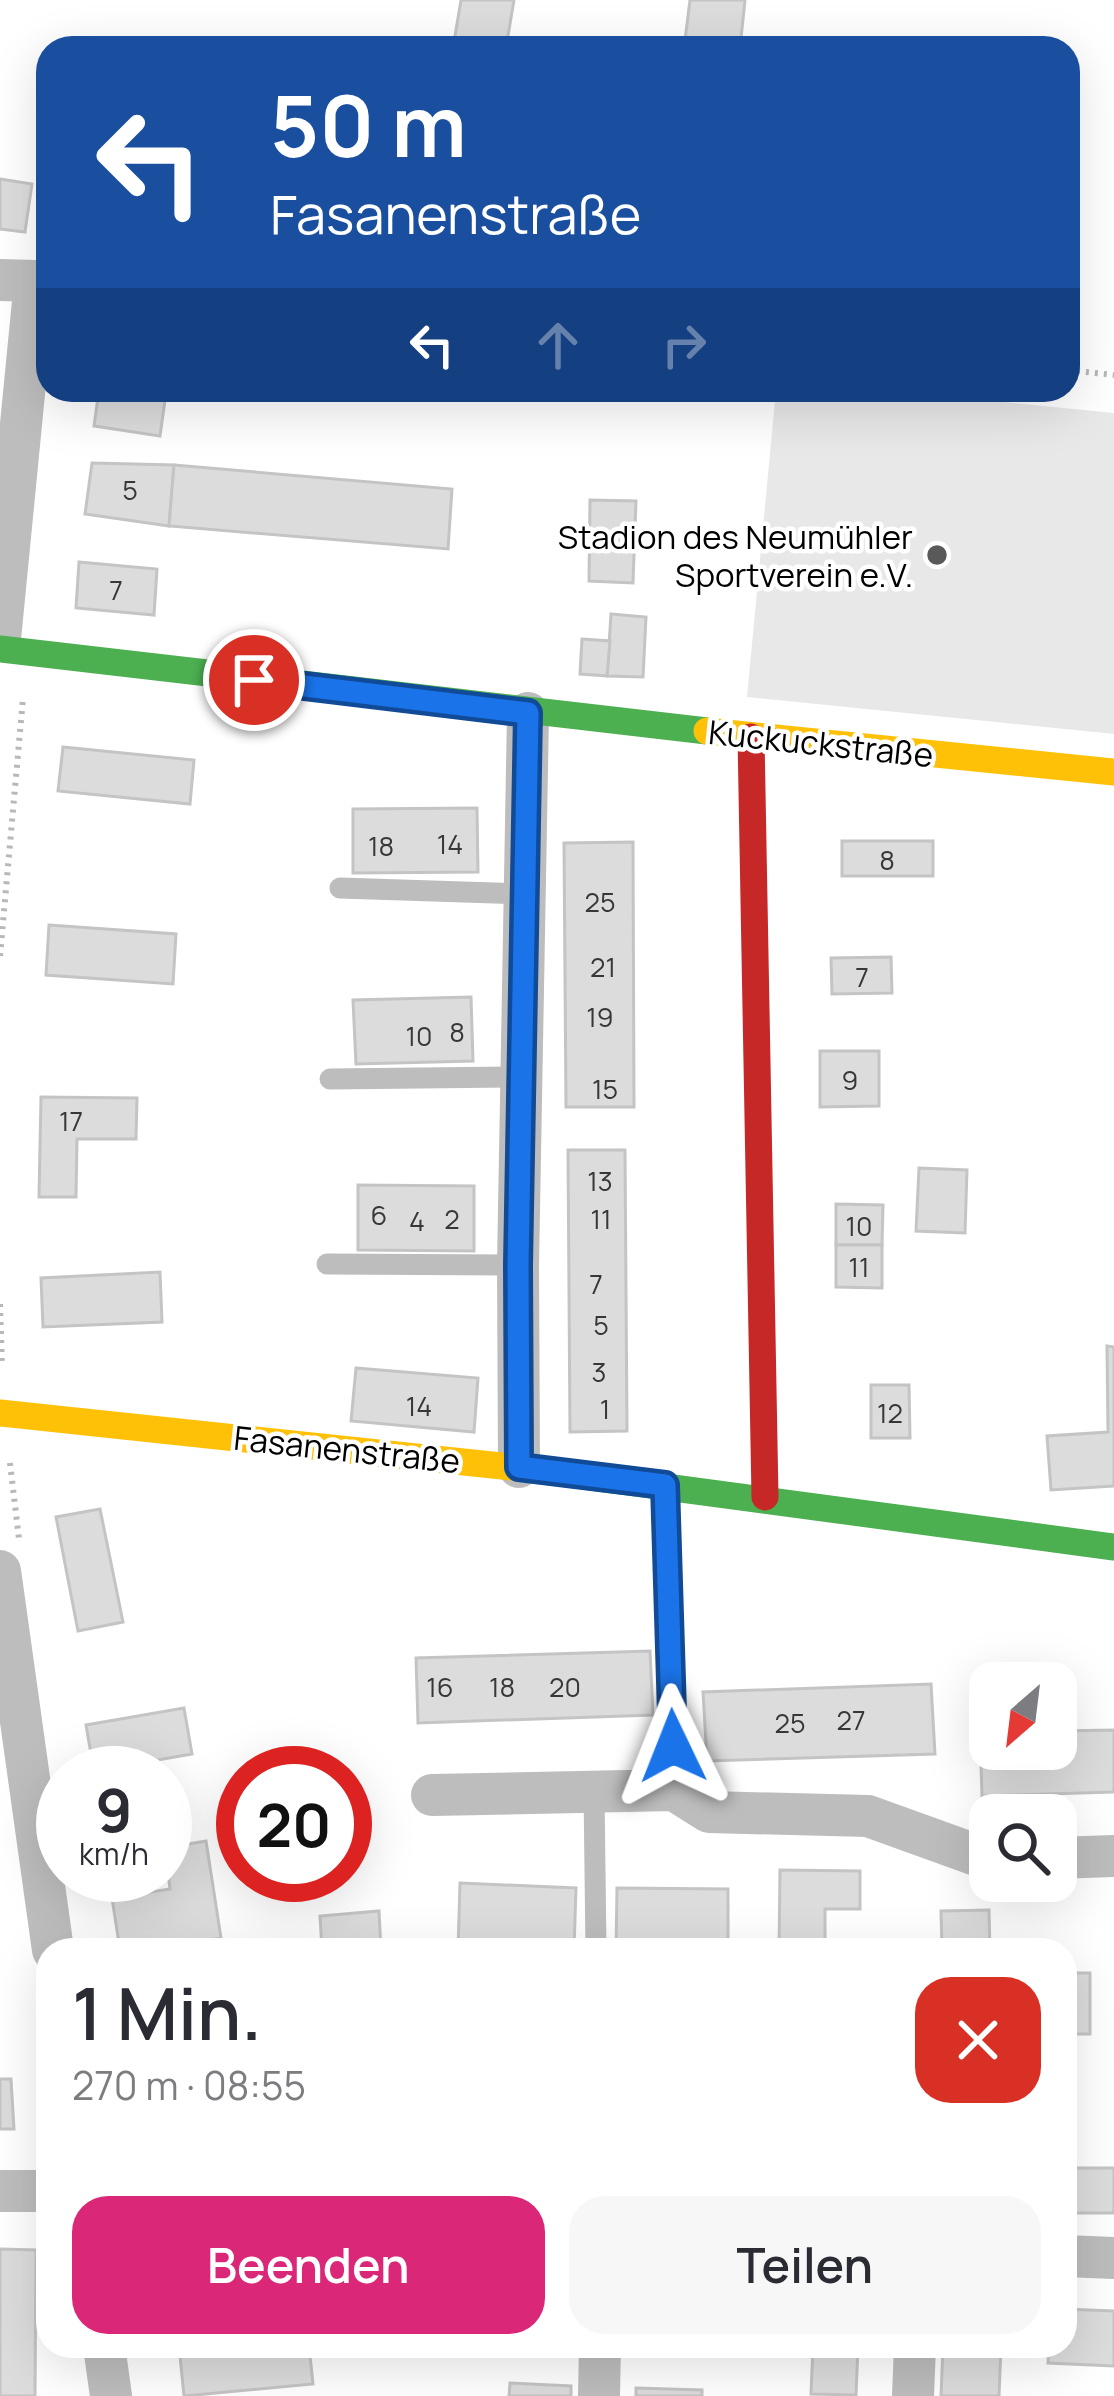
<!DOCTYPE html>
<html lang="de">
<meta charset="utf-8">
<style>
:root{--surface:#fff;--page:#f7f7f7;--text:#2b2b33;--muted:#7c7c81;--accent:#db2777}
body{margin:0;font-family:Manrope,sans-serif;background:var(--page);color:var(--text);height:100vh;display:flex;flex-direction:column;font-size:45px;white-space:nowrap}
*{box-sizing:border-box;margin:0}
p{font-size:39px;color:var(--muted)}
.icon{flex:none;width:66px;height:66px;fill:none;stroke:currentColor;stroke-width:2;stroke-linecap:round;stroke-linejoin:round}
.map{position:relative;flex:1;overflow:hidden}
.panel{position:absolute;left:36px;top:1938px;width:1041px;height:420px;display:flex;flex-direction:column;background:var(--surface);border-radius:36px;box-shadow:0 12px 48px #0002}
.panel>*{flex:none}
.hud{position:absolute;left:36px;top:36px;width:1044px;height:366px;border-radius:36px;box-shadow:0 12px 48px #0002;background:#1a4fa0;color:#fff;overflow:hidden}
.needle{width:78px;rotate:208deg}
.fabs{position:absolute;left:969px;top:1662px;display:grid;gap:24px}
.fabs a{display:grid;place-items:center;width:108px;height:108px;border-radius:24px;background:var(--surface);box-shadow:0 12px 48px #0002;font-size:60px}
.speed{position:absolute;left:36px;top:1746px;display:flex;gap:24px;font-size:60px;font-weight:700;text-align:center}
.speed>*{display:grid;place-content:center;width:156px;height:156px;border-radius:50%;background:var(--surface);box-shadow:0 12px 48px #0002;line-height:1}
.speed small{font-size:30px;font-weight:400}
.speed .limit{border:18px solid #d22;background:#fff;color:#111}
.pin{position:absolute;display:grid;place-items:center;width:102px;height:102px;color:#fff;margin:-51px;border:6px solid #fff;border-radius:50%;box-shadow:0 3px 12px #0007}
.me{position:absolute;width:132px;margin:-66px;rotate:358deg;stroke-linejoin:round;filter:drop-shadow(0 0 9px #0008)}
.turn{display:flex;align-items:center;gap:42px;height:252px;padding:0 36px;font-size:54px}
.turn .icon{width:156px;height:156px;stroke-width:2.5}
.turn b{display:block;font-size:84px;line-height:102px}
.lanes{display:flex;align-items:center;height:114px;padding:0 36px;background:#0003;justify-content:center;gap:60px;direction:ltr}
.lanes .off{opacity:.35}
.round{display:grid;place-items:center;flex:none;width:126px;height:126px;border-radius:36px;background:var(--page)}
.overview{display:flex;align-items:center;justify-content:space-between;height:204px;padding:0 36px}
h1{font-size:72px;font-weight:600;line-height:90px}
.cta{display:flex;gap:24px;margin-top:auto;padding:24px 36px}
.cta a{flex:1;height:138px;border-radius:36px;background:var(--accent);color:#fff;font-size:48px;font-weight:600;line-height:138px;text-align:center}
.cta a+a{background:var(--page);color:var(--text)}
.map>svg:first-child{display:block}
.green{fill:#e8e8e8}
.building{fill:#dcdcdc;stroke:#c4c4c4;stroke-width:3}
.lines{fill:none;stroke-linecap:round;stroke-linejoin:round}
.path{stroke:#b8b8b8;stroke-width:6;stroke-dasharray:3 6;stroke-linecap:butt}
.lane{stroke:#bdbdbd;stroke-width:21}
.street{stroke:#bdbdbd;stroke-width:42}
.fast{stroke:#4caf50;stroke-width:27}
.slow{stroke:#ffc107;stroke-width:27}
.jam{stroke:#c62828;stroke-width:27}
.route-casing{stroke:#114b97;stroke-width:30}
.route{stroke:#1a73e8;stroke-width:21}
.poi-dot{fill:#595959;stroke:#fff;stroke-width:4.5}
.labels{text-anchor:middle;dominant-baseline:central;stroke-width:9;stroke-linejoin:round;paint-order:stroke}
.number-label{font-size:27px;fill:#373737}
.poi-label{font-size:33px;fill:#000;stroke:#fff;text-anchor:end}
.street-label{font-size:33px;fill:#000;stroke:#fff}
</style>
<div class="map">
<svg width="1114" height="2396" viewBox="0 0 1114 2396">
<rect width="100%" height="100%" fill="#fff"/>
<path class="green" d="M776 390H883L1114 413V734L747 697Z"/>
<g class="building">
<path d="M461 0H514L506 48H453Z"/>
<path d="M690 0H745L740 48H684Z"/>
<path d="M0 179 32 184 25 232 0 229Z"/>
<path d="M99 390 165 400 160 436 94 426Z"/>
<path d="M92 463 174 465 169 526 85 514Z"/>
<path d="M174 465 452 489 448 549 169 526Z"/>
<path d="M590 500 636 501 633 583 589 581Z"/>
<path d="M79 562 157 569 154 615 76 608Z"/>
<path d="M611 614 646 617 643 677 607 676Z"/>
<path d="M582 639 610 641 607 676 580 674Z"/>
<path d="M63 747 194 760 190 804 58 791Z"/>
<path d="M477 808 478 872 353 873V809Z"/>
<rect x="842" y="841" width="91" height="35"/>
<path d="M633 842 634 1107H566L564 843Z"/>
<path d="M49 925 176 934 173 984 46 975Z"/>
<path d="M891 957 892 993 832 994 831 958Z"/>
<path d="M471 997 473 1061 356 1064 353 1000Z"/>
<path d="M820 1051H879V1106L820 1107Z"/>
<path d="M41 1097 137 1098 136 1139H77L76 1197H39Z"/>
<path d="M568 1150H625L627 1431 570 1432Z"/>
<path d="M919 1168 967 1170 965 1233 916 1231Z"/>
<path d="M358 1185 474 1186V1251L358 1250Z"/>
<path d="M836 1204 883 1205 882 1245H836Z"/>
<path d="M836 1245H882V1288L836 1287Z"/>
<path d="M160 1272 162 1322 43 1327 41 1278Z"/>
<path d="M1107 1346 1114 1347V1486L1051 1490 1047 1436 1108 1432Z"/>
<path d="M356 1368 478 1378 474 1432 351 1421Z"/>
<path d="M871 1385H909L910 1438H871Z"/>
<path d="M100 1509 123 1622 78 1631 56 1517Z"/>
<path d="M650 1651 653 1715 418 1723 416 1658Z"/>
<path d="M931 1684 935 1754 707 1761 703 1692Z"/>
<path d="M184 1708 192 1754 94 1771 86 1725Z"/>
<path d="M1114 1730V1792L982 1796 980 1733H990V1749H1056V1731Z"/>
<path d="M206 1841 221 1938 160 1950H120L112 1898 170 1889 165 1848Z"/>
<path d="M780 1870 860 1871V1909H825V1950H779Z"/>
<path d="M460 1883 576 1888 574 1950H458Z"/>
<path d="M617 1888 728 1889V1950H616Z"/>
<path d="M989 1910 990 1950H942L941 1911Z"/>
<path d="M379 1911 381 1950H322L320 1916Z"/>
<rect x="1065" y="1973" width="25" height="61"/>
<path d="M0 2079H11L14 2129H0Z"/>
<rect x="1065" y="2168" width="49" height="45"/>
<path d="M0 2249 36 2250 35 2396H0Z"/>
<path d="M1065 2309 1114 2311V2366L1048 2363 1049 2346H1065Z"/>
<path d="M179 2346H309L313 2384 184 2396Z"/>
<path d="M813 2346H858L856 2395 811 2394Z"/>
<path d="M943 2346H1001L999 2396H941Z"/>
<path d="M510 2383 571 2386V2396H509Z"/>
<path d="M636 2388 702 2390V2396H636Z"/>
</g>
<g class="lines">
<g class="path">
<path d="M1068 370 1114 375"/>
<path d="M0 956 23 698"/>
<path d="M0 1304 2 1366"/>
<path d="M10 1463 19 1539"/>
</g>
<g class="lane">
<path d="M340 888 524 894"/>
<path d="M330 1079 521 1077"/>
<path d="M327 1264 518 1265"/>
<path d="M665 1491 674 1790"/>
<path d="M594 1792 596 1950"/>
</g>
<g class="street">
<path d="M0 280 35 281 0 639"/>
<path d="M519 1467 518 1265 528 713"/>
<path d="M0 1571 53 1950"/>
<path d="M432 1795 674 1790 709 1812 868 1816 990 1860"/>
<path d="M1056 1858 1114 1856"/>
<path d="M0 2191H48"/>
<path d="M1065 2256 1114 2258"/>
<path d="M104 2346 111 2396"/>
<path d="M599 2396 600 2346"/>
<path d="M913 2396 915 2346"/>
</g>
<g class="fast">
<path d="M0 649 707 731"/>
<path d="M539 1470 1114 1547"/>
</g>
<g class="slow">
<path d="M707 731 1114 772"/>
<path d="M0 1413 539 1470"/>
</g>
<path class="jam" d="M751 737 765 1497"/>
</g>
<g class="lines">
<defs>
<path id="route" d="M254 680 528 713 518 1265 519 1467 665 1485 673 1746"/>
</defs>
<use href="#route" class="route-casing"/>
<use href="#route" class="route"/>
</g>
<circle class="poi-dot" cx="937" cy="555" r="12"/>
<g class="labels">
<g class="number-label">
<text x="130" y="489">5</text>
<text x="116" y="589">7</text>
<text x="450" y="843">14</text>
<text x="381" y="845">18</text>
<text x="887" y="859">8</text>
<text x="600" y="901">25</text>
<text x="603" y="966">21</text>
<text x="862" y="976">7</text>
<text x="600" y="1016">19</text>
<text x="457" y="1031">8</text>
<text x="419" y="1035">10</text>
<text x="850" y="1079">9</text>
<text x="605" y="1088">15</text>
<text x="71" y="1120">17</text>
<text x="600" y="1180">13</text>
<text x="379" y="1214">6</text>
<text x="452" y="1218">2</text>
<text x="601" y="1218">11</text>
<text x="417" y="1220">4</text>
<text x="859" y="1225">10</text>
<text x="859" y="1266">11</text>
<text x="596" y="1283">7</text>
<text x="601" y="1324">5</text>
<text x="599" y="1371">3</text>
<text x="419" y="1405">14</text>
<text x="605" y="1408">1</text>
<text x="890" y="1412">12</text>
<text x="440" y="1686">16</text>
<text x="502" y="1686">18</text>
<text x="565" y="1686">20</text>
<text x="851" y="1719">27</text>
<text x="790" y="1722">25</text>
</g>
<g class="poi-label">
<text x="913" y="536">Stadion des Neumühler<tspan x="913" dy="38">Sportverein e.V.</tspan></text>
</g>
<g class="street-label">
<text transform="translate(821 743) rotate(6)">Kuckuckstraße</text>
<text transform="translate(347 1449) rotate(6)">Fasanenstraße</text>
</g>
</g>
</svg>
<div class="fabs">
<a><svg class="needle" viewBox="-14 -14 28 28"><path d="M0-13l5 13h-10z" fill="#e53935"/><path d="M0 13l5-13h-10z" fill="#7c7c81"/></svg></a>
<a><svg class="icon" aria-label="search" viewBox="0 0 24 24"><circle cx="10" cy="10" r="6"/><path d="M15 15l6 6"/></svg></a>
</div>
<div class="speed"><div>9<small>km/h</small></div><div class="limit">20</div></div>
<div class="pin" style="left:254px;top:680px;background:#d93025"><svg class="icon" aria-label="arrive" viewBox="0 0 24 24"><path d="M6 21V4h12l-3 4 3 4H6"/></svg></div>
<svg class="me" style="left:673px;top:1746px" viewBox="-20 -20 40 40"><path d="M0-17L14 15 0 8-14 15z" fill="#1a73e8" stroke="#fff" stroke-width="4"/></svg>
<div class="hud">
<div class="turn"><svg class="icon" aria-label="left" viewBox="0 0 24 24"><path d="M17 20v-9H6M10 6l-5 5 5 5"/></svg><div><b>50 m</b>Fasanenstraße</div></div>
<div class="lanes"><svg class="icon" aria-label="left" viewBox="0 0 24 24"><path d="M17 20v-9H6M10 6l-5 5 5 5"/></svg><svg class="icon off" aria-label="ahead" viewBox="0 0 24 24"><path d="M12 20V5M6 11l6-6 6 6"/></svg><svg class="icon off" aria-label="right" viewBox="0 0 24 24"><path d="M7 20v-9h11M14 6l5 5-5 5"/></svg></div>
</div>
<section class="panel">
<div class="overview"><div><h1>1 Min.</h1><p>270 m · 08:55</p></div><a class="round" style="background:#d93025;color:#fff"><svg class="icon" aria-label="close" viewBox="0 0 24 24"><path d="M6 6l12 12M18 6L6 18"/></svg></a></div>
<div class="cta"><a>Beenden</a><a>Teilen</a></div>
</section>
</div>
